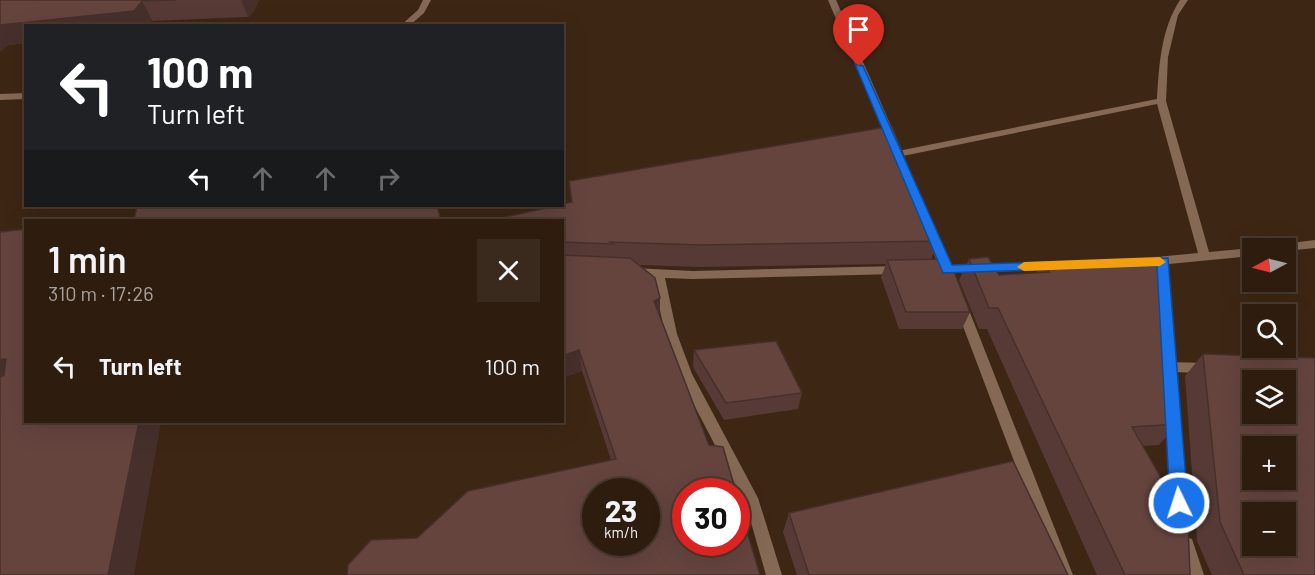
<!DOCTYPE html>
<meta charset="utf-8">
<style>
:root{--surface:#2e1c0f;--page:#3a291d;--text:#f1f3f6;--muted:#a7a19e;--line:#493a2f}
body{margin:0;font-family:Barlow,sans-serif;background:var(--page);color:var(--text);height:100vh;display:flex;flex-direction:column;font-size:22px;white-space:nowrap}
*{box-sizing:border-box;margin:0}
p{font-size:20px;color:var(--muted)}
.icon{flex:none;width:33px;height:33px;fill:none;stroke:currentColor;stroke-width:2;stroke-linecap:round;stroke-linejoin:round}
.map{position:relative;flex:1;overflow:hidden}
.drawer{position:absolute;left:24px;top:219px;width:540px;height:204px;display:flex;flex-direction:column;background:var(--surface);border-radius:0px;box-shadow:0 6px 24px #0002,0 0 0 2px var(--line)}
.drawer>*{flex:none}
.guide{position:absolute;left:24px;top:24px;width:540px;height:183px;border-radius:0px;box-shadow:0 6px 24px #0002,0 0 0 2px var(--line);background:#202124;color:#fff;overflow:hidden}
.needle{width:39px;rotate:263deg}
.tools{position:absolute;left:1242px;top:238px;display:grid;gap:12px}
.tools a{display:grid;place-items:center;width:54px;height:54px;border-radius:0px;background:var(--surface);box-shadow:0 6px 24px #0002,0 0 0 2px var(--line);font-size:30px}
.speed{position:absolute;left:582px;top:478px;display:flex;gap:12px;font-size:30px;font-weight:700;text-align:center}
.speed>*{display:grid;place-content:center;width:78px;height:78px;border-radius:50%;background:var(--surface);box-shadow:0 6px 24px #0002,0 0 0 2px var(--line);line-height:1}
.speed small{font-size:15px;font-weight:400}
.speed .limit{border:9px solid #d22;background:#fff;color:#111}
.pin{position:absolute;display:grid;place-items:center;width:51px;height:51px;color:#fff;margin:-62px -26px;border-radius:50% 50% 50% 0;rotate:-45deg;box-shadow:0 0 6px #0007}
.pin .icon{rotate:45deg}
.me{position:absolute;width:66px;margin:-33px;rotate:356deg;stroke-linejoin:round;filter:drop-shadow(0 0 4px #0008)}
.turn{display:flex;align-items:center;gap:21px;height:126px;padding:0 24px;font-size:27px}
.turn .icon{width:78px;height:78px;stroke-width:2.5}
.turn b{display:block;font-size:42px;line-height:51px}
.lanes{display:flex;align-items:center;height:57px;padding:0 24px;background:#0003;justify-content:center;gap:30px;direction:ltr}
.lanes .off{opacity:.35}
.round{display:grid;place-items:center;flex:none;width:63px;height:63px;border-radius:0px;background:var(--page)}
.summary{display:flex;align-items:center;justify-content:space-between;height:102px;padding:0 24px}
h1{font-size:36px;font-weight:600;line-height:45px}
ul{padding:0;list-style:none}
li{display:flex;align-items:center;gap:18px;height:90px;padding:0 24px}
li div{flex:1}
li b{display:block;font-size:22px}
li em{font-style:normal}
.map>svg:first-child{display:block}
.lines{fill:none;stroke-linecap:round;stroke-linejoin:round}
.street{fill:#856955;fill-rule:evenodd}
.wall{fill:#573a35}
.shaded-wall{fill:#47302b}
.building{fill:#65443e;stroke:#47302b;stroke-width:1.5;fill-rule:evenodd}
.route{fill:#1a73e8;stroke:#114b97;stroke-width:1.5}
.slow{fill:#f59e0b}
</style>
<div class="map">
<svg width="1315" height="575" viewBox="0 0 1315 575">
<rect width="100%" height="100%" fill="#3d2614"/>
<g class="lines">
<g class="street">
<path d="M423 0H431L424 13 409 26H400L418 10Z"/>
<path d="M828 0H836L898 142 896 144 893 145 888 142Z"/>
<path d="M1180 0H1188L1178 15 1168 57 1166 101 1209 252 1252 248 1255 249H1252V256L1169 264 1171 307 1169 310H1161L1159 307 1157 265 1146 266 1140 262 1146 258 1198 253 1157 104 898 157 893 154 898 151 1157 99C1159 65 1161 29 1180 0Z"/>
<path d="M26 93V99L0 100V94Z"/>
<path d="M930 226 936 230 951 265 1054 262 1060 266 1054 270 954 273 953 278H945L943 274 932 273 930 270 932 267 939 266 924 230Z"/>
<path d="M1315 240V248L1286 251V249H1268L1274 245Z"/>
<path d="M898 266 904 270 898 274 693 279 665 278 677 334 692 374 758 498 782 575H766L746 505 678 374 665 334 653 277 634 276 628 272 634 268 693 271Z"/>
<path d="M961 300 965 302 967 305 1073 575H1057L955 305 957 302Z"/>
<path d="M1169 362 1206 363 1211 364 1213 368 1211 372 1206 373 1169 372 1164 371 1162 367 1164 363Z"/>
<path d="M1173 408 1178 410 1180 414 1189 525 1187 530 1181 532 1175 530 1173 525 1166 414 1168 410Z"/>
<path d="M1186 537 1192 539 1204 575H1188L1178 545 1180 539Z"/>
</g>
</g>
<g class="wall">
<path d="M0 0H259L254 11 248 17 26 26V43L9 45Z"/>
<path d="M569 181 938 241 931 260 970 312 962 329H899L881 277 886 264 700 267 639 265 660 298V316L709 445 417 538 611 460 582 371 562 378V220L571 202Z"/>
<path d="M969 259 999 275 1036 273 1042 262 1178 424 1159 445 1143 446 1190 575H1097L987 329H979L959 280Z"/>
<path d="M694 350 802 393 798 409 724 420 693 367Z"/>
<path d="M1203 354 1315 575H1212L1197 541 1185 376Z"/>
<path d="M789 513 1068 575H797L783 532Z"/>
</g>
<g class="shaded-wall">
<path d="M241 0H259L254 11 248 17Z"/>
<path d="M142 1 152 20 147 26H26V43L9 45 0 52V25Z"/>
<path d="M660 298V320L654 301Z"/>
<path d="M579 350 582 371 562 378V356Z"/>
<path d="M3 359 25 380 0 392V360Z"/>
<path d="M139 422H161L134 575H108Z"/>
</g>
<g class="building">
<path d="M0 0H176L142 1 134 11 0 25Z"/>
<path d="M892 126 938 241 701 245 610 242 613 244 562 242V220H492L555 206H562V204L572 202 569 181Z"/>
<path d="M137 206H437L441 220H134Z"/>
<path d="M26 229V422H139L108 575H0V377L4 375 6 359H3L0 360V232Z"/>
<path d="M562 255 630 258 655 278 660 298 654 301 709 445 723 447 736 492H686V543H736V494L760 575H347L348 565 371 540 417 538 468 491 616 459 579 350 562 356ZM596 492H646V543H596Z"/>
<path d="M988 257 999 275 1049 272 1042 262 1161 257 1178 424 1132 427 1188 525 1190 575H1125L998 308H989L969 259Z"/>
<path d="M946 259 948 265 951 264 970 312H906L887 260Z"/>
<path d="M776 341 802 393 726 403 694 350Z"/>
<path d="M1203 354 1315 358V575H1244L1220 522ZM1252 381H1286V414H1252ZM1252 447H1286V480H1252ZM1252 513H1286V546H1252Z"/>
<path d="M1013 461 1068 575H809L789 513Z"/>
</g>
<path class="route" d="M855 64 863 66 952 265 1168 258 1188 503 1185 509 1179 511 1173 509 1170 503 1157 266 943 273Z"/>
<path class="slow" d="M1160 257 1166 262 1160 266 1024 271 1017 267 1024 262Z"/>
</svg>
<div class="tools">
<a><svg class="needle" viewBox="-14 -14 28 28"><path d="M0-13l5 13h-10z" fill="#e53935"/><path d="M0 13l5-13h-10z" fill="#a7a19e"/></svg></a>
<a><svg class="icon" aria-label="search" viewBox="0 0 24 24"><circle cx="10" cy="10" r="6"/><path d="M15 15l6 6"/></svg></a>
<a><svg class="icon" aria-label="layers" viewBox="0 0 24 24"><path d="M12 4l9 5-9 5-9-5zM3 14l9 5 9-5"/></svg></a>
<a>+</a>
<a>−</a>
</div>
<div class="speed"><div>23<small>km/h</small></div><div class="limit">30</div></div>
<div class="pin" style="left:859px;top:66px;background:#d93025"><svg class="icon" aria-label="arrive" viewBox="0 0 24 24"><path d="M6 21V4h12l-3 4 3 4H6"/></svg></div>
<svg class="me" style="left:1179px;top:503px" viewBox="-20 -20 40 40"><circle r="17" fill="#1a73e8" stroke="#fff" stroke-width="3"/><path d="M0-11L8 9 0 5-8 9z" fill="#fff"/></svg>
<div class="guide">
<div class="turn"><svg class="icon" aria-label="left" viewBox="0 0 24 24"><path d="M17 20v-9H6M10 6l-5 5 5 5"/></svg><div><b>100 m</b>Turn left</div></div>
<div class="lanes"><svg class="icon" aria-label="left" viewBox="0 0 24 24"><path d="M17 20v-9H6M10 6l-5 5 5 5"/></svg><svg class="icon off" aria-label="ahead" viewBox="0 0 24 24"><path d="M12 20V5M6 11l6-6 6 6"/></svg><svg class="icon off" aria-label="ahead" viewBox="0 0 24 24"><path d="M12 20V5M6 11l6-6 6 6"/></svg><svg class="icon off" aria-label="right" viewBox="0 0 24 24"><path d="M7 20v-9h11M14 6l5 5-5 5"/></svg></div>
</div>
<section class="drawer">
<div class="summary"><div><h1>1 min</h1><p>310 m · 17:26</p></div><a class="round"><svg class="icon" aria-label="close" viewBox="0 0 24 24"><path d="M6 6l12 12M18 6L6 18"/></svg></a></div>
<ul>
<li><svg class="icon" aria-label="left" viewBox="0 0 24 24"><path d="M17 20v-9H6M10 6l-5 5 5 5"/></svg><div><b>Turn left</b></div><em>100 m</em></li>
</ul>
</section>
</div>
